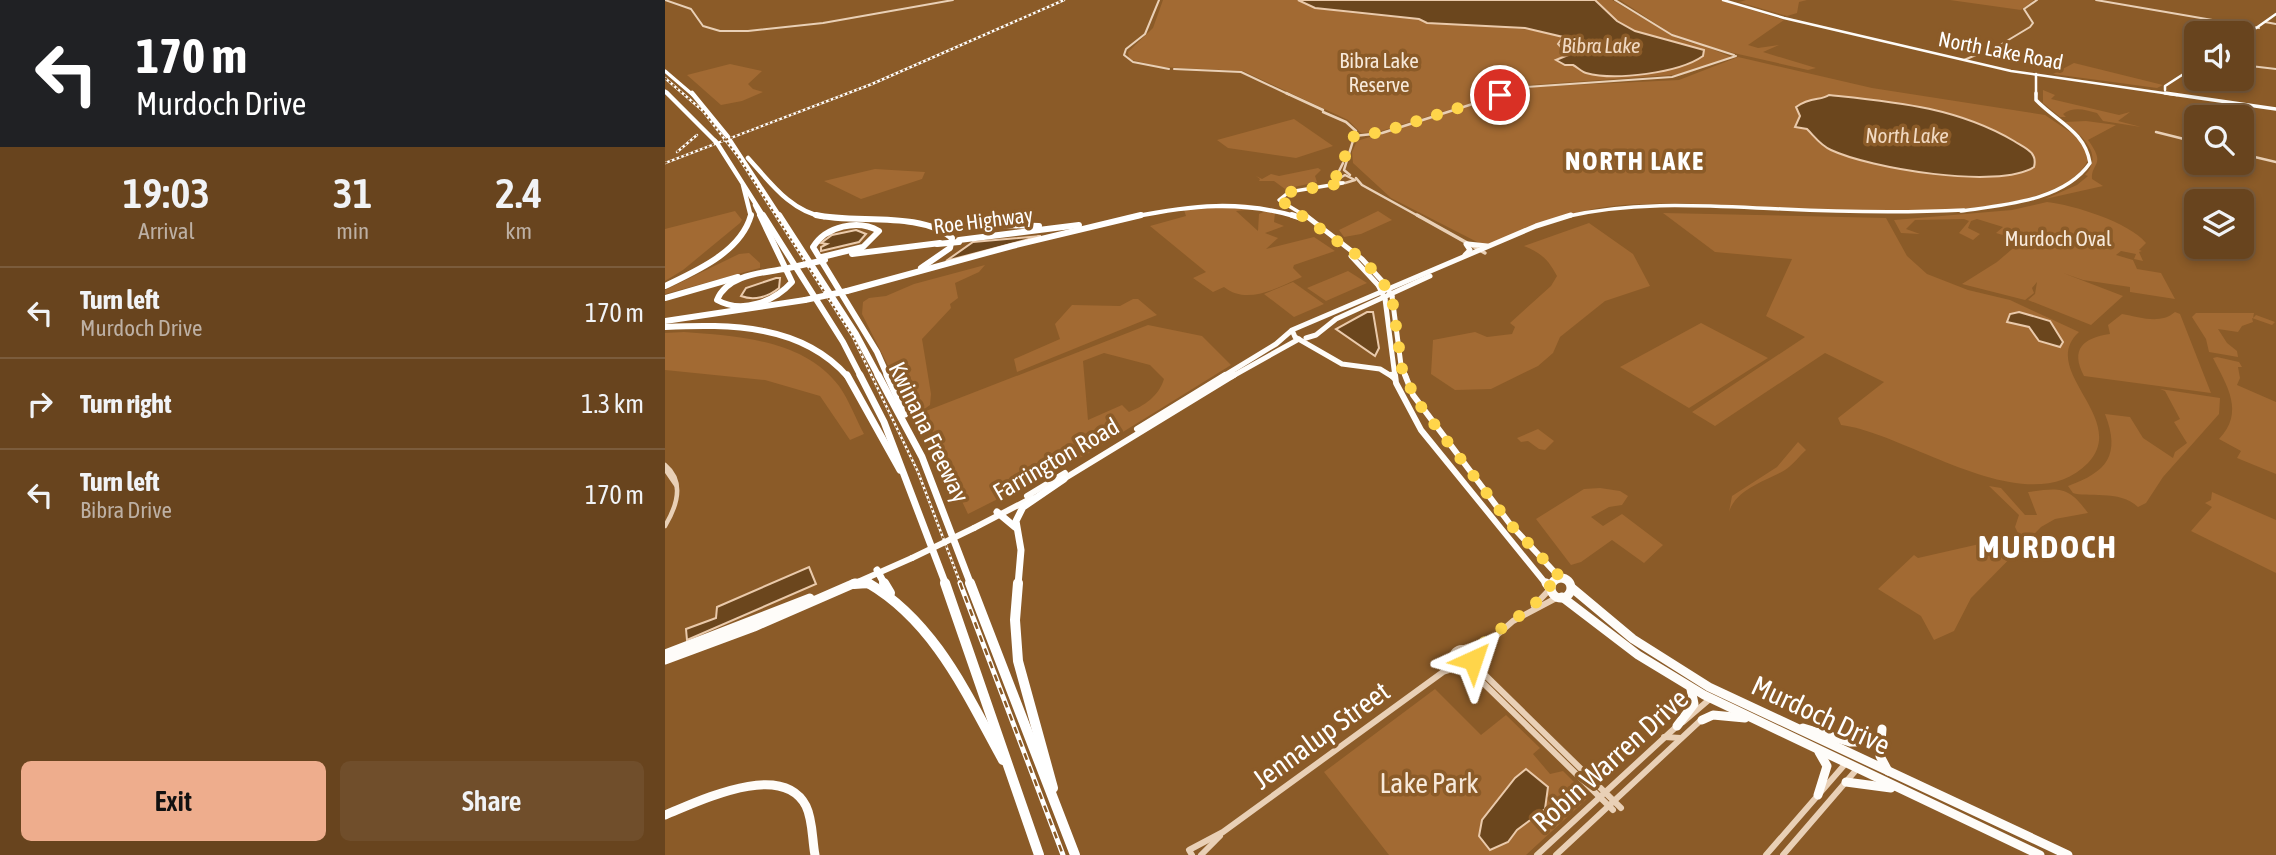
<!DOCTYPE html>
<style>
:root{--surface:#68441e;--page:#704e2b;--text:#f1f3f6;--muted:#bdb0a4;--line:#7b5c3c;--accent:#eead8d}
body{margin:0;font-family:"Asap Condensed",sans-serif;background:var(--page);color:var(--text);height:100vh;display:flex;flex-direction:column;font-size:26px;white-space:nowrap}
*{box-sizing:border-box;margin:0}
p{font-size:23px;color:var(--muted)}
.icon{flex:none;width:38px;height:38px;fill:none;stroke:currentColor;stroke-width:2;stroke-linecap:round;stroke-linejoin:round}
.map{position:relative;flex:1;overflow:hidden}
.panel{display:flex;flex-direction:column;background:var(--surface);width:665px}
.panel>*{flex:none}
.guide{background:#202124;color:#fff;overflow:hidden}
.controls{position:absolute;left:1519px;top:21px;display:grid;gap:14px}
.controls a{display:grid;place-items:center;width:70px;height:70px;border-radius:10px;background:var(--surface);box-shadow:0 4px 10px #0003,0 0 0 2px var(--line);font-size:35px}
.pin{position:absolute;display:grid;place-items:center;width:60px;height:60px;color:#fff;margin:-30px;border:4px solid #fff;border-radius:50%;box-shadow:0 2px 7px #0007}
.me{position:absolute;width:77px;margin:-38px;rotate:42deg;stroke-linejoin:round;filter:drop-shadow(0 0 5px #0008)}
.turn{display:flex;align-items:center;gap:24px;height:147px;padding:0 21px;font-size:32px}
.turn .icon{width:91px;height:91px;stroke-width:2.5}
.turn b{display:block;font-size:49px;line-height:60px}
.eta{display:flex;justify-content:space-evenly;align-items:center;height:119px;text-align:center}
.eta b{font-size:42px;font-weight:600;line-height:49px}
.cta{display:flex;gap:14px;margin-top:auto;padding:14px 21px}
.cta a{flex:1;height:80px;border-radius:10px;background:var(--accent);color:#111;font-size:28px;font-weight:600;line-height:80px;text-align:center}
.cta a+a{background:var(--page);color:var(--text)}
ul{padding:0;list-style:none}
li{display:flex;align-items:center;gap:21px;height:91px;padding:0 21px;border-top:2px solid var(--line)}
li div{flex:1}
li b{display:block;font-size:26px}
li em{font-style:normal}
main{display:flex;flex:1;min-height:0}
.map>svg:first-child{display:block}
.green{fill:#a26a33;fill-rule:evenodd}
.water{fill:#6b461d;stroke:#eacaab;stroke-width:2}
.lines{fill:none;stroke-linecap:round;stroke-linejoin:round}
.minor-far4{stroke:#e9d0b6;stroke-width:2}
.minor-far3{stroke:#e9d0b6;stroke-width:2.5}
.minor-far2{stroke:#e9d0b6;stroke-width:3.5}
.minor-far1{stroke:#e9d0b6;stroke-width:4.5}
.minor{stroke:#e9d0b6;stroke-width:6}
.major-far4{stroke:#fefcf9;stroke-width:2.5}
.major-far3{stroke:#fefcf9;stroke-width:3.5}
.major-far2{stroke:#fefcf9;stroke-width:5}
.major-far1{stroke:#fefcf9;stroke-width:6}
.major{stroke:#fefcf9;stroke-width:9}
.highway-far4{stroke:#fff;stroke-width:3.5}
.highway-far3{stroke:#fff;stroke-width:4.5}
.highway-far2{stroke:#fff;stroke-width:6}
.highway-far1{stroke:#fff;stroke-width:7}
.highway{stroke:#fff;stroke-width:10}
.rail-far1-casing{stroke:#fff;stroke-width:2.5}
.rail-casing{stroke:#fff;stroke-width:5}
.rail-far1{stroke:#8b5b28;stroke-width:2;stroke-dasharray:2.5;stroke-linecap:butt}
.rail{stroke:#8b5b28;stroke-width:2.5;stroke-dasharray:7;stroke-linecap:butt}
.major-bridge-far1{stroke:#fefcf9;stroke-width:5}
.major-bridge{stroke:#fefcf9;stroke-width:6}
.highway-bridge-far1{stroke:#fff;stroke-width:4.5}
.highway-bridge{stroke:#fff;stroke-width:6}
.route{stroke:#ffd54a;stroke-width:12;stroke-dasharray:0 21.6}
.labels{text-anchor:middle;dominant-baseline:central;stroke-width:7;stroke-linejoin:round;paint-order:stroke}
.far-water-label{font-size:21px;font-style:italic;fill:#f1d9c2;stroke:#8b5b28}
.far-street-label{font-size:21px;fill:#fff;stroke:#8b5b28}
.far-park-label{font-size:21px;fill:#f7e9da;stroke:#8b5b28}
.street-label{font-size:24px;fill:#fff;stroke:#8b5b28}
.far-district-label{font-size:26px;font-weight:bold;letter-spacing:2px;fill:#fff;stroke:#8b5b28}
.near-street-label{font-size:28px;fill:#fff;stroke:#8b5b28}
.near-park-label{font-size:28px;fill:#f7e9da;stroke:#8b5b28}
.district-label{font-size:32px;font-weight:bold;letter-spacing:2px;fill:#fff;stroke:#8b5b28}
</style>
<main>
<section class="panel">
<div class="guide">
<div class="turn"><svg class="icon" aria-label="left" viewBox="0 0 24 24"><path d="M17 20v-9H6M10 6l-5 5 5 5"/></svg><div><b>170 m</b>Murdoch Drive</div></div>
</div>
<div class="eta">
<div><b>19:03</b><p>Arrival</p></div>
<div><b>31</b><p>min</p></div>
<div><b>2.4</b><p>km</p></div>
</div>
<ul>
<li><svg class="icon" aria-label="left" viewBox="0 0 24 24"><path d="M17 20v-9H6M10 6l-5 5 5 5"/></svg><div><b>Turn left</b><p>Murdoch Drive</p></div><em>170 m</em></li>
<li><svg class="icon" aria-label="right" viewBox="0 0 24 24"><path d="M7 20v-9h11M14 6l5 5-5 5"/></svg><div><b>Turn right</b></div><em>1.3 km</em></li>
<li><svg class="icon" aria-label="left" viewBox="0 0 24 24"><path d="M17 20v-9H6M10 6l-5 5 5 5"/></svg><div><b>Turn left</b><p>Bibra Drive</p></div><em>170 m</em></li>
</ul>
<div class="cta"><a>Exit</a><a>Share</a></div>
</section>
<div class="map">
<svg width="1611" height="855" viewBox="0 0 1611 855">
<rect width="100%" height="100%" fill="#8b5b28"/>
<g class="green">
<path d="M498 0H633L650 8 694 14 878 31 898 37 896 47C900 55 911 70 921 73 948 82 1015 72 1038 56L1039 51 970 31 952 21 930 0H947L1014 39 1033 45 1005 33 955 0H1055L1119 20 1083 45 1093 48 1114 45 1098 52 1151 68 1143 70 1042 47 1066 57 1021 74 865 85 713 132 696 133 683 120 578 71 495 67 464 59 463 52 488 28Z"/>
<path d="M1081 0H1142L1134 2 1132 13 1122 16 1074 2Z"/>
<path d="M1285 0H1369L1356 10Z"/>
<path d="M1073 57 1207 88 1380 115 1408 134 1421 147 1424 157C1398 234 1126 208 1058 205 1024 203 991 203 957 205 908 209 865 227 820 246L726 198 688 163 687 152 692 141 866 87 1014 80Z"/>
<path d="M1409 63 1498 85 1492 88 1388 74Z"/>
<path d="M65 64 97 71 83 84 88 89 98 92 77 101 56 105 22 75Z"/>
<path d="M1378 90 1390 95 1386 99 1454 115 1465 112 1453 121 1476 127 1438 121 1432 113C1420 110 1409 106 1398 114L1401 117H1395L1378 103Z"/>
<path d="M629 119 668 146 631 158 563 148 552 140Z"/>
<path d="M1421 121 1451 125 1423 140C1442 166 1426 162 1427 179L1438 186 1380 199 1412 185 1423 176 1420 175C1440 155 1416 135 1400 122Z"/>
<path d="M653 168 656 170 650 176 652 182 620 189 609 181H594L595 179 591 176 597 179 606 174 614 176Z"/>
<path d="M210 169 260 172 257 179 196 199 159 181Z"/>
<path d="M1382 202C1408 205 1464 222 1481 243L1474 250 1477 251 1474 252 1478 261 1469 259 1471 254 1456 251 1451 255 1468 260 1472 269 1496 273 1510 299 1465 292V287L1418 280 1398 273 1458 296 1426 325 1363 300 1370 294 1372 282 1367 288 1369 293 1360 300 1297 284 1332 262 1353 244 1341 236 1331 233 1338 227 1312 219 1306 221 1303 228 1315 234 1308 240 1294 233 1304 221 1299 219 1250 220 1241 229 1255 234 1236 233 1229 220 1347 210Z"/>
<path d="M550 204H580L598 208 571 211 593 231 594 214 601 211 610 213 609 222 619 226 600 233 613 238 601 249 649 237 670 251 629 265 628 268 637 277C613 287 583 306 559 287L548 292 528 278 541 272 485 226 521 216 519 210Z"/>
<path d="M70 211 77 220 75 223 18 270 0 281V229Z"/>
<path d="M713 211 727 220 696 234 679 237 674 230Z"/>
<path d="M998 213 1221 218 1242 256 1262 274 1303 290 1345 300 1414 332C1372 370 1465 419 1423 463 1363 525 1243 433 1176 425L1173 418 1219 382 1160 353 1050 426 1027 412 1140 337 1101 316 1127 259 1050 252Z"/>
<path d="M924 223 968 254 985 286 940 301 895 337 888 353 873 366 826 389 790 390 766 374 768 340 810 332 822 337 847 334 850 327 845 323 886 286 892 276C883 259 876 253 859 246Z"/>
<path d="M84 253 95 263V268L0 294V290L74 254Z"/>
<path d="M320 265 314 272 290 283 293 298 285 304 286 308 257 339 266 394 265 405 255 412V429L197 314 198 302 204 298 221 296 249 284Z"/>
<path d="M683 271 702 283 661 301 642 288Z"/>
<path d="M628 282 659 304 629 317 599 294Z"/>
<path d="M468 299H473L492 315 352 372 349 359 395 339 390 324 407 305 455 306Z"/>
<path d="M1510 312 1515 314 1546 393 1419 376C1405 349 1418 338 1445 334L1443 325 1457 314C1475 317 1495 325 1510 312Z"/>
<path d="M1531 313H1589L1588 318 1591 315 1610 322 1607 325 1587 318 1588 322 1577 326 1573 332 1553 329 1562 343 1572 351 1573 357 1544 352 1541 339 1527 317Z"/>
<path d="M1036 323 1103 358 1024 408 955 367Z"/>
<path d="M483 325 537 336 566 365 424 453 303 514 274 453 261 411ZM439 353 485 365 499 379C494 396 479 406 464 412L457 405 423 420 418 361Z"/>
<path d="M19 332C71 336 139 339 174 386 184 400 191 419 199 434L185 440 155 396 100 380 0 370V333Z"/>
<path d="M1552 357 1574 362 1577 367H1573L1575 378 1572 385 1611 402V474L1572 458 1576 451 1554 439C1580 412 1562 386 1548 358Z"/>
<path d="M1495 389 1555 398 1554 414 1498 477 1481 503 1473 507C1455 489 1420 498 1408 493L1403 486C1442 472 1456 455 1440 414L1465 417 1478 438 1508 458 1510 452 1522 443 1509 422 1515 419 1500 391Z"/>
<path d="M873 429 889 441 880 450 874 449 863 441 856 442 852 438Z"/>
<path d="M1133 442 1141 450C1134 456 1128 465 1120 470 1101 481 1071 489 1064 512L1067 496 1112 467Z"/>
<path d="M1324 486 1336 488 1360 515H1372L1363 492C1394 488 1403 485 1423 513L1390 519 1376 527 1306 598 1289 631 1269 640 1256 616 1213 589 1249 555 1253 558 1354 535 1350 527 1354 515Z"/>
<path d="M935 488 955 491 963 496 957 505 944 507 926 517 938 526 957 514 998 545 979 563 947 540 916 562 906 565 871 519 919 489Z"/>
<path d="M1547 492 1611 520V573L1526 531 1547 507 1540 503 1546 500Z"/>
<path d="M770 689 816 735 841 715 875 748 868 754 885 774 898 771 924 797 861 855H724L659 772Z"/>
</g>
<g class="water">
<path d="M633 0H930L952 21 970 31 1039 50 1038 56C1014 73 950 81 921 73 917 72 912 67 908 65H900L891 60 903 55 893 44 898 37 860 28 762 23 754 19 650 8Z"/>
<path d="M1164 95C1230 102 1291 107 1349 141 1360 148 1373 152 1369 167 1333 190 1204 168 1166 150 1155 145 1150 137 1142 129L1130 127 1135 116 1131 107C1146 96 1156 101 1164 95Z"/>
<path d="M191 230 201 234 194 242 156 251V247L162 244 156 243 167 235Z"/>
<path d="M376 236 372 237 281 261 308 242Z"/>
<path d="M111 278H115L114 288C103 297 89 301 76 296L81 288Z"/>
<path d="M702 312H708L714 348 710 356 671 329Z"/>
<path d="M1354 312 1385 321 1398 342 1395 347 1374 341 1364 327 1342 322 1345 314Z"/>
<path d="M144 567 151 584 22 640 21 629 51 618 52 607Z"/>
<path d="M861 769 883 787 880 809 852 830 843 842 825 850 814 836 817 820 850 778Z"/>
</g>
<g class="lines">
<g class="minor-far4">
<path d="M0 0 26 9 38 26 55 31H83L158 23 288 0"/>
<path d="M494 0 480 34 461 49 459 55 468 62 504 69"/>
<path d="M950 0 1007 35 1069 55"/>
<path d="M1431 0 1594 28"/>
<path d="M1600 22 1611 24"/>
<path d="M1299 60 1335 45 1365 27 1368 23 1359 9 1372 0"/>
<path d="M1577 65 1611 69"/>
<path d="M509 69 576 72 625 95"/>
<path d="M837 95 861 87 1007 77 1071 56"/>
</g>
<g class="minor-far3">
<path d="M621 93 658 110"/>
<path d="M658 112 681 122 691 131 679 170 685 175"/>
<path d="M1491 132 1531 142"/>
<path d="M689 136 717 133 842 93"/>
<path d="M1577 154 1611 162"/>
<path d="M680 175 690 180 680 183 670 181Z"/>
<path d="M671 177 678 163"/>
<path d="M691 178 697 185 755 217"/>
</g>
<path class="minor-far2" d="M752 215 820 253"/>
<g class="minor-far1">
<path d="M0 465C20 482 12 506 0 526"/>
<path d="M0 469 11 485"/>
</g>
<g class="minor">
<path d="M869 606 885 589"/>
<circle cx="797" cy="658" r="10"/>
<path d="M799 648 820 641"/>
<path d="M808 656 848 621 895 596"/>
<path d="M808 658 816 671 956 808"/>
<path d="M796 667 810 675 948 810"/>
<path d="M1018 722 1046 698"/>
<path d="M999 737 1016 738"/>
<path d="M527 855 524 850 558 832 778 672 794 667"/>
<path d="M536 855 555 836"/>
<path d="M872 855 1011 727"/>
<path d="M891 855 1036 720"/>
<path d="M1101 855 1181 763"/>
<path d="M1118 855 1192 769"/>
</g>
<g class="major-far4">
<path d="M1058 0 1119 18 1346 71 1512 95"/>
<path d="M1577 38 1611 14"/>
<path d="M1371 74V95"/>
<path d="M1500 90V86L1531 66"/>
</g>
<g class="major-far3">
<path d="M1500 93 1611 109"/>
<path d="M1296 211C1338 205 1399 201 1425 163 1420 131 1392 122 1371 100V93"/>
<path d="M642 217 614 200 624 192 678 183"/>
<path d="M899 217C971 200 1044 206 1117 209 1178 212 1238 213 1299 210"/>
</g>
<g class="major-far2">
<path d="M640 215 697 259 719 283"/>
<path d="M803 244 822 246"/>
<path d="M800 255 805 250 801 244"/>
<path d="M686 256 713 285"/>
<path d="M727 296 736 365 741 377"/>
<path d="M720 299 730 377"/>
<path d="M641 338 651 335 671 319 765 276"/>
<path d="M557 377 611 344 626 331"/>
<path d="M566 377 634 339"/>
<path d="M728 377 715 369 677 364 630 337 627 330 871 226 906 215"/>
</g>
<g class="major-far1">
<path d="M726 375 730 379"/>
<path d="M730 375 731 383 756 430 882 585"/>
<path d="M740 375 748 395 845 524 896 579"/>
<path d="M472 429 560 375"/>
<path d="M397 480 569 375"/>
<path d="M362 496 400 473"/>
<path d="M309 528 367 498"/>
<path d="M186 585 247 558"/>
</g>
<g class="major">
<circle cx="896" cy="588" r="10"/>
<path d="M881 583 884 587"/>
<path d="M907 588 968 639 1044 687 1403 855"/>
<path d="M897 597 973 655 1039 695 1375 855"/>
<path d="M0 654 145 598"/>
<path d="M0 660 89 627 190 583"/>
<path d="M1037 720 1048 715 1080 718"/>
<path d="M1012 726 1029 704 1026 689"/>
<path d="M1138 728 1185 742H1197"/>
<path d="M1217 729 1215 756 1223 771"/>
<path d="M1181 782 1226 788"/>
<path d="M1153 795 1162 766 1154 752"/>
<path d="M0 815C35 801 117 760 141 806 148 820 147 840 150 855"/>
</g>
<g class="highway-far4">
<path d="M0 71 28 95"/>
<path d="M0 91 4 95"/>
</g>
<g class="highway-far3">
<path d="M2 93 50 141"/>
<path d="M27 93 63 137"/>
<path d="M64 139 115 217"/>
<path d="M52 143 99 217"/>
<path d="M83 158C105 182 125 211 159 217"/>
<path d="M78 185 86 217"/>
<path d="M90 205 96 217"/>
<path d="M468 217C526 205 576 200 633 217"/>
</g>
<g class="highway-far2">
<path d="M95 215 127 282C109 302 77 314 52 300 62 275 96 273 119 269"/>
<path d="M98 215 178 342 196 377"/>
<path d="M114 215 191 334 214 377"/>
<path d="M151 215C190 224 256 211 287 238L285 248 256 268"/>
<path d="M627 215 636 218"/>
<path d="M271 223 374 226"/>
<path d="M294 240 414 225"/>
<path d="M187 254 275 243"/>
<path d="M157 257 198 247 214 231C193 219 161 226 148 247L212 352 223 377"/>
<path d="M0 286C31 271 76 252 86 215"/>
<path d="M182 291 347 246 476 215"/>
<path d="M0 298 73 277"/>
<path d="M0 321 140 300"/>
<path d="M0 327C65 324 137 324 183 377"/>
</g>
<g class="highway-far1">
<path d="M182 375 235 470"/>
<path d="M195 375 219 422 281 585"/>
<path d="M213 375 257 457 306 585"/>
<path d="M222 375 240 414"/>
<path d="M332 512 350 527"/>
<path d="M212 570 220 585"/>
<path d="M189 584 206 585"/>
<path d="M353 585 356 550 351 521 358 507 399 479"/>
</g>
<g class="highway">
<path d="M203 583C270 622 302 695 338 760"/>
<path d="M219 583 225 593"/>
<path d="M280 583 374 855"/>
<path d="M305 583 410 855"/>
<path d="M353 583 350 620 353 661 388 788"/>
<path d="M189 584 203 583"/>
</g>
<defs>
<g id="rail-far1">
<path d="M0 78 38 111 74 158 188 337 253 472 296 585"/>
<path d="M12 152 32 135"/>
<path d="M0 163 207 84 399 0"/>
</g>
<path id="rail" d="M295 583 398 855"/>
</defs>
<use href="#rail-far1" class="rail-far1-casing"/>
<use href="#rail" class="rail-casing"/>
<use href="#rail-far1" class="rail-far1"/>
<use href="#rail" class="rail"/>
<g class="major-bridge-far1">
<path d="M719 283 727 296"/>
<path d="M713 285 720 299"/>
</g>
<path class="major-bridge" d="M247 558 309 528"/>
<path class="highway-bridge-far1" d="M50 141 52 143"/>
<g class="highway-bridge">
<path d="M272 244 294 242"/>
<path d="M119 269 160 260"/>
<path d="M140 300 182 291"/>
</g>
</g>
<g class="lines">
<path class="route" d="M808 660C817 630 872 615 887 582L897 579 845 524 751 400 737 369 727 298 716 279 697 259 614 199 624 192 678 183 670 179 689 136 717 132 835 95"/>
</g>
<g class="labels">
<g class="far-water-label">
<text x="936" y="45">Bibra Lake</text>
<text x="1242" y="135">North Lake</text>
</g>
<g class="far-street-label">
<text transform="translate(1336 50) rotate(11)">North Lake Road</text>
<text transform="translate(318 220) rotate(-7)">Roe Highway</text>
</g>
<g class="far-park-label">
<text x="714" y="60">Bibra Lake<tspan x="714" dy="24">Reserve</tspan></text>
<text x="1393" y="238">Murdoch Oval</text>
</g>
<g class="street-label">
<text transform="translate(264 432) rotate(64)">Kwinana Freeway</text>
<text transform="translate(391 459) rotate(-30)">Farrington Road</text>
</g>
<g class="far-district-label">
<text x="970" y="161">NORTH LAKE</text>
</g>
<g class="near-street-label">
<text transform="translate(1156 715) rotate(25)">Murdoch Drive</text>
<text transform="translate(656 735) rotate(-36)">Jennalup Street</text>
<text transform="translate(945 760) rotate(-42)">Robin Warren Drive</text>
</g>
<g class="near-park-label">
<text x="764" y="783">Lake Park</text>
</g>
<g class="district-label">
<text x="1383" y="546">MURDOCH</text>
</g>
</g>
</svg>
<div class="controls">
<a><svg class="icon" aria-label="sound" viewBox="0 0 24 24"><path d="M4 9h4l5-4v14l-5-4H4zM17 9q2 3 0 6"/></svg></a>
<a><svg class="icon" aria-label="search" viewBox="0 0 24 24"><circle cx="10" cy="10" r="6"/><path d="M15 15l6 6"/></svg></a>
<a><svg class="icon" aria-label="layers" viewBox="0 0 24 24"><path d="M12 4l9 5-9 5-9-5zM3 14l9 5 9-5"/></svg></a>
</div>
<div class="pin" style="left:835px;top:95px;background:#d93025"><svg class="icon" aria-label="arrive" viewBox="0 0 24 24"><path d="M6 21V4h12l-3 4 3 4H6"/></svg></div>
<svg class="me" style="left:808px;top:660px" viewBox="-20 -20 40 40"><path d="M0-17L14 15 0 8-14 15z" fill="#ffd54a" stroke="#fff" stroke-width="4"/></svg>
</div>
</main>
